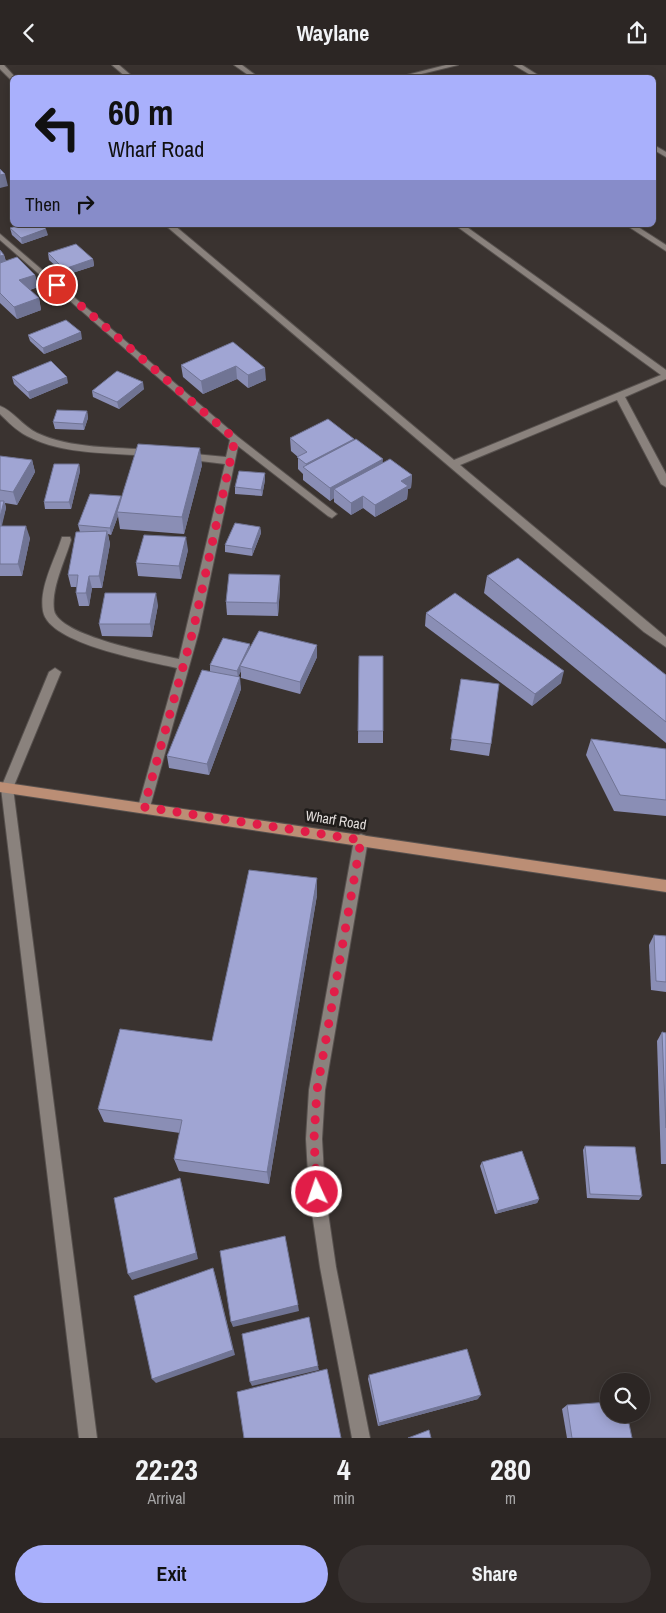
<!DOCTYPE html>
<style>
:root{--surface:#2c2624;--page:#383231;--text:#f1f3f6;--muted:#a6a5a6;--line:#484341;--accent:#a9b0fc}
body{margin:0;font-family:"Archivo Narrow",sans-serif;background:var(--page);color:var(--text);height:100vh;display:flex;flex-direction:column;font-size:19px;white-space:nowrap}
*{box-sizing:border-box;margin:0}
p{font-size:16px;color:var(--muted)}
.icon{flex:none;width:28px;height:28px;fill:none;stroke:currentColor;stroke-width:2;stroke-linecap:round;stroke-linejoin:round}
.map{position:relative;height:1373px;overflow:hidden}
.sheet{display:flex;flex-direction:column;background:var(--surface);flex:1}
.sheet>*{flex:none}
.banner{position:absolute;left:10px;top:10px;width:646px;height:152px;border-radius:8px;box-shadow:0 2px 12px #0003,0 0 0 1px var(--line);background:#a9b0fc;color:#111;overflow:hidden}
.tools{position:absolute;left:600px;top:1308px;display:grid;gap:10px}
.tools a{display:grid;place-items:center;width:50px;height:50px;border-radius:50%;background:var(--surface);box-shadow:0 2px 12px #0003,0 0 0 1px var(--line);font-size:25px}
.pin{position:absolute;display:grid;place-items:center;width:42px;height:42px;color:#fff;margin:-21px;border:2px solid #fff;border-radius:50%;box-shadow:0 1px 5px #0007}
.me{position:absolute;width:55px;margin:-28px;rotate:357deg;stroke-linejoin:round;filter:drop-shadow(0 0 4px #0008)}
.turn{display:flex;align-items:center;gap:18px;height:105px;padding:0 15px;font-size:22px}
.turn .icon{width:65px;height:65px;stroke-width:2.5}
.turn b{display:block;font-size:35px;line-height:42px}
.then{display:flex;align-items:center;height:48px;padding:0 15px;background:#0003;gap:10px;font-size:19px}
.eta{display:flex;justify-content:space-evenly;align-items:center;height:85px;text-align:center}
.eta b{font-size:30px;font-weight:700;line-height:35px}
.cta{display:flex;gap:10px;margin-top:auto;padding:10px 15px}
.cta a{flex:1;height:58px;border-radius:30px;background:var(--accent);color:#111;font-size:20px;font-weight:700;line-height:58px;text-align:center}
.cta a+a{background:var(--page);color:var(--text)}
header{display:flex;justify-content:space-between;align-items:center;height:65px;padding:0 15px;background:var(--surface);font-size:22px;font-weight:700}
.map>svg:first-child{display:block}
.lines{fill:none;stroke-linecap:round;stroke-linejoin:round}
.minor-casing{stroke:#57514e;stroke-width:2}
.major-casing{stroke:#57514e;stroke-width:2}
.minor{fill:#8a827d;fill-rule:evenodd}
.major{fill:#bb8e75;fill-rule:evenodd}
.wall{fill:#8a8eb5}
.shaded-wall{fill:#707494}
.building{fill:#a0a5d3;stroke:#707494}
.route{stroke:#e11d48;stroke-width:9;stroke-dasharray:0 16.2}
.labels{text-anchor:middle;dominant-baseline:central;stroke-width:5;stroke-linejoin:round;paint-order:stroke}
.street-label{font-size:14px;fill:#e1dcda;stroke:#1f1c1a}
</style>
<header><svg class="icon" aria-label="back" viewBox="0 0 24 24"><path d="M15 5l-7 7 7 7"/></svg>Waylane<svg class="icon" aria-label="share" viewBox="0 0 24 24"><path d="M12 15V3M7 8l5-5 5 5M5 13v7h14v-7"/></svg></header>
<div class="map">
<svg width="666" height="1373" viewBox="0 0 666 1373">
<rect width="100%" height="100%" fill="#3a3330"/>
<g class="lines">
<defs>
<g id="minor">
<path d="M0 0H4L15 12 10 14 0 4Z"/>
<path d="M112 0H119L133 12H126Z"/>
<path d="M234 0H242L258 12H251Z"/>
<path d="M446 0H458L409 12H399Z"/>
<path d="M514 0H522L541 12H534Z"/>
<path d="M654 80 666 87V92L654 85Z"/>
<path d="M165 160H174L454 395 661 310 455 160H464L666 305V314L625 332 666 409V422L661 419 617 335 460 400 666 572V582L644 567Z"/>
<path d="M626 160H635L666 180V186Z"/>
<path d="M0 169 238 372 337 449 332 453 328 451 238 381 199 566 150 742 149 746 144 747 139 746 138 742 177 603C148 596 48 579 43 546 39 523 54 496 61 475L62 472H70L71 475C65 496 51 523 54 545 58 571 156 589 179 594L225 399 184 394 179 391 184 388 226 392 230 375 0 175Z"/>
<path d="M0 341C12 345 24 362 37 368 71 384 115 382 152 385L157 388 152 391C112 388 63 390 27 371 17 366 8 357 0 349Z"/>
<path d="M55 603 61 607 13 723 97 1373H79L1 723 49 607Z"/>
<path d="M361 769 366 771 368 775 325 1025 322 1074 325 1127 336 1202 370 1373H352L320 1202 309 1127 306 1074 309 1025 354 775 356 771Z"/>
</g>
<path id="major" d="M0 717 666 815V827L0 727Z"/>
</defs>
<use href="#minor" class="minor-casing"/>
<use href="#major" class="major-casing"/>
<use href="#minor" class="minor"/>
<use href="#major" class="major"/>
</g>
<g class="wall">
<path d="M10 163 48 170 22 179 12 170Z"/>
<path d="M0 185 4 190 6 196 35 210 38 222 30 225 39 233 41 245 17 254 0 238Z"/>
<path d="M48 188 93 194 94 201 66 210 49 195Z"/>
<path d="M28 270 82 274 44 289 30 276Z"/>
<path d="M233 277 266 315 248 323 237 314 203 329 183 312 181 300Z"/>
<path d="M12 312 68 318 30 334 14 319Z"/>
<path d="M144 324 119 344 93 332 92 326Z"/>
<path d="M87 346 88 353 84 365 55 364 53 357Z"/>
<path d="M290 373 354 376 383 398 412 410 411 423 408 424 407 434 375 452 363 443 351 450 334 437V433L330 436 303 415V409L298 404V392L291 386Z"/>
<path d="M0 391 32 395 35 407 17 440 5 438 6 443 1 461 30 473 22 511H0Z"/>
<path d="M79 399 80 406 71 444H45L44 437Z"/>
<path d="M202 400 184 469 120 464 118 451 111 470 108 469 110 479 102 523H92L89 541H79L76 528 77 522H71L68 510 80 467 78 460 122 432Z"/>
<path d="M265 408V415L262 431 235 429V422Z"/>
<path d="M260 462 261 468 252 491 225 487V480Z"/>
<path d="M188 485 181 514 138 511 136 498Z"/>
<path d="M280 510V523L278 551 227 550 226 537Z"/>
<path d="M487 511 666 610V678L484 528Z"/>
<path d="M158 540 152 572 102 571 99 559Z"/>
<path d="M426 548 561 618 532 641 425 561Z"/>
<path d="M250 583 317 592 300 629 241 613V606L238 611 241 624 209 710 169 703 167 691 210 606V600Z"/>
<path d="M359 591 383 666V678H358Z"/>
<path d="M461 614 491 679 489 691 450 685Z"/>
<path d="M591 674 666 684V751L614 746 586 690Z"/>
<path d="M317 830 269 1119 179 1106 174 1094 180 1068 104 1057 98 1044 212 976Z"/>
<path d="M654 870 666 871V927L651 925 649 880Z"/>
<path d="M662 967 666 968V1099H661L657 976Z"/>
<path d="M585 1081 642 1131 639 1135 587 1133 583 1085Z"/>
<path d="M482 1097 539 1134 537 1138 495 1149 480 1101Z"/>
<path d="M369 1310 478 1334 378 1361 368 1314Z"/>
<path d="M567 1340 632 1373H567L562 1344Z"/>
</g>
<g class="shaded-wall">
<path d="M5 109 8 121 0 123V110Z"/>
<path d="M46 164 48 170 22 179 21 173Z"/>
<path d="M4 190 7 202 0 204V191Z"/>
<path d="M93 194 94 201 66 210 64 204Z"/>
<path d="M35 210 38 222 22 227 19 215Z"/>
<path d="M39 233 41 245 17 254 14 242Z"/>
<path d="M81 267 82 274 44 289 43 283Z"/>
<path d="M236 301 237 314 203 329 201 316Z"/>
<path d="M265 303 266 315 248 323V310Z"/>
<path d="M67 312 68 318 30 334 28 327Z"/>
<path d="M143 317 144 324 119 344 117 337Z"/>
<path d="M87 346 88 353 84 365 83 359Z"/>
<path d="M354 374V387L307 405 306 399Z"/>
<path d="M200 383 202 400 184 469 182 452Z"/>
<path d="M383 394 382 407 334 424V433L330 436V423Z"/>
<path d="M32 395 35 407 17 440 13 427Z"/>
<path d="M79 399 80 406 71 444 69 437Z"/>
<path d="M265 408V415L262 431 261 425Z"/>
<path d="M412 410 411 423 408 424 407 434 375 452V440L401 416Z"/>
<path d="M121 431 123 438 117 447 118 451 111 470 110 463Z"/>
<path d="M363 431V443L351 450V438Z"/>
<path d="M4 436 6 443 1 465 0 452Z"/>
<path d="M26 461 30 473 22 511 18 499Z"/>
<path d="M260 462 261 468 252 491V484Z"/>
<path d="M107 466 110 479 102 523 99 511Z"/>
<path d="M186 472 188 485 181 514 179 501Z"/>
<path d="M280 510V523L278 551 277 538Z"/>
<path d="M89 511 92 523 89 541 86 528Z"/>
<path d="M156 528 158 540 152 572 150 559Z"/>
<path d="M250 579V585L240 601 241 606 238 613 237 606Z"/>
<path d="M317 580V592L300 629V617Z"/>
<path d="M564 606 561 618 532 641 535 629Z"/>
<path d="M240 612 241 624 209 710 207 699Z"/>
<path d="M317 813V830L269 1119 267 1107Z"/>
<path d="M180 1113 182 1120 198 1194 132 1215 128 1209Z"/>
<path d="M539 1134 537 1138 495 1149 497 1146Z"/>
<path d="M213 1203 215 1209 235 1290 156 1318 152 1314Z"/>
<path d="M298 1240 299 1246 233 1262 231 1257Z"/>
<path d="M318 1301 319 1305 252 1321 250 1317Z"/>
<path d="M481 1330 478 1334 378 1361 379 1358Z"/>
</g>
<g class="building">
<path d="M0 104 5 109 0 110Z"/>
<path d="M20 160H42L46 164 21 173 10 163Z"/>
<path d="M76 179 93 194 64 204 48 188Z"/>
<path d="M0 185 4 190 0 191Z"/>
<path d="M17 192 35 210 19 215 39 233 14 242 0 228V198Z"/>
<path d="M66 255 81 267 43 283 28 270Z"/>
<path d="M233 277 265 303 248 310 236 301 201 316 181 300Z"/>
<path d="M51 296 67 312 28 327 12 312Z"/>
<path d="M117 306 143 317 117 337 92 326Z"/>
<path d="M57 345 87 346 83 359 53 357Z"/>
<path d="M328 354 354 374 306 399 297 392 307 387 290 373Z"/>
<path d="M356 374 383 394 330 423 303 402Z"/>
<path d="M138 379 200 383 182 452 117 447Z"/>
<path d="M0 391 32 395 13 427 0 425Z"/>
<path d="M390 394 412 410 401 416 408 421 375 440 363 431 351 438 334 424Z"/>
<path d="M54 399H79L69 437H44Z"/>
<path d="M239 406 265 408 261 425 235 422Z"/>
<path d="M90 429 121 431 110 463 78 460Z"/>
<path d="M0 436H4L0 452Z"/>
<path d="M235 458 260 462 252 484 225 480Z"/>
<path d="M0 461H26L18 499H0Z"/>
<path d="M107 466 99 511H89L86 528H76L78 510H68L76 467Z"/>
<path d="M144 470 186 472 179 501 136 498Z"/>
<path d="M518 493 666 610V657L487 511Z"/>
<path d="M229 509 280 510 277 538 226 537Z"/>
<path d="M105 528H156L150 559H99Z"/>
<path d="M455 528 564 606 535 629 426 548Z"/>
<path d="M259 566 317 580 300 617 240 601Z"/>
<path d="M223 573 250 579 237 606 210 600Z"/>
<path d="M359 591H383V666H358Z"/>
<path d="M202 605 240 612 207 699 167 691Z"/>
<path d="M461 614 499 619 491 679 451 674Z"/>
<path d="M591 674 666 684V735L620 730Z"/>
<path d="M249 805 317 813 267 1107 174 1094 182 1055 98 1044 120 964 212 976Z"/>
<path d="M654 870 666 871V917L656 916Z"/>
<path d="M662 967 666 968V1063Z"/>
<path d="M585 1081 635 1082 642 1131 590 1129Z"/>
<path d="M522 1086 539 1134 497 1146 482 1097Z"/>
<path d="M180 1113 196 1188 128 1209 114 1133Z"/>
<path d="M285 1171 298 1240 231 1257 220 1186Z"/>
<path d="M213 1203 233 1285 152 1314 134 1231Z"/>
<path d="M309 1252 318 1301 250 1317 242 1269Z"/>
<path d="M467 1284 481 1330 379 1358 369 1310Z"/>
<path d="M327 1304 341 1373H244L237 1327Z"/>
<path d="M609 1337V1349H627L632 1373H572L567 1340Z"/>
<path d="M429 1365 431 1373H408Z"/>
</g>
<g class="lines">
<path class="route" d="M57 220 235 374 193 566 144 742 361 775 317 1025 314 1074 317 1127"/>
</g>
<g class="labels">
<g class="street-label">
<text transform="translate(336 755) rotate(9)">Wharf Road</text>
</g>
</g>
</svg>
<div class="tools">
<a><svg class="icon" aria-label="search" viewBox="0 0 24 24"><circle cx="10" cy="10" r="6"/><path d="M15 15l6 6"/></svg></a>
</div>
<div class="pin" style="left:57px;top:220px;background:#d93025"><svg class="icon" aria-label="arrive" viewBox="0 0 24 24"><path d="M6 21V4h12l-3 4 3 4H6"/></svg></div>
<svg class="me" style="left:317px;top:1127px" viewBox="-20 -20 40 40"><circle r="17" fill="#e11d48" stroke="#fff" stroke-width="3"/><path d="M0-11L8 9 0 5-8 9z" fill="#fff"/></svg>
<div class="banner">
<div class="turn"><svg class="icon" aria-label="left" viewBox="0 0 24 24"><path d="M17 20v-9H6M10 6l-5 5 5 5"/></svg><div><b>60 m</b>Wharf Road</div></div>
<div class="then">Then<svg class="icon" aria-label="right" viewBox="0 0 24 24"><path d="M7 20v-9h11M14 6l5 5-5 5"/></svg></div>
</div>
</div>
<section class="sheet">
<div class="eta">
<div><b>22:23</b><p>Arrival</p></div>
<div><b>4</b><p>min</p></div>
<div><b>280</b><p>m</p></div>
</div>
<div class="cta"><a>Exit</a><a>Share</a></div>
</section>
